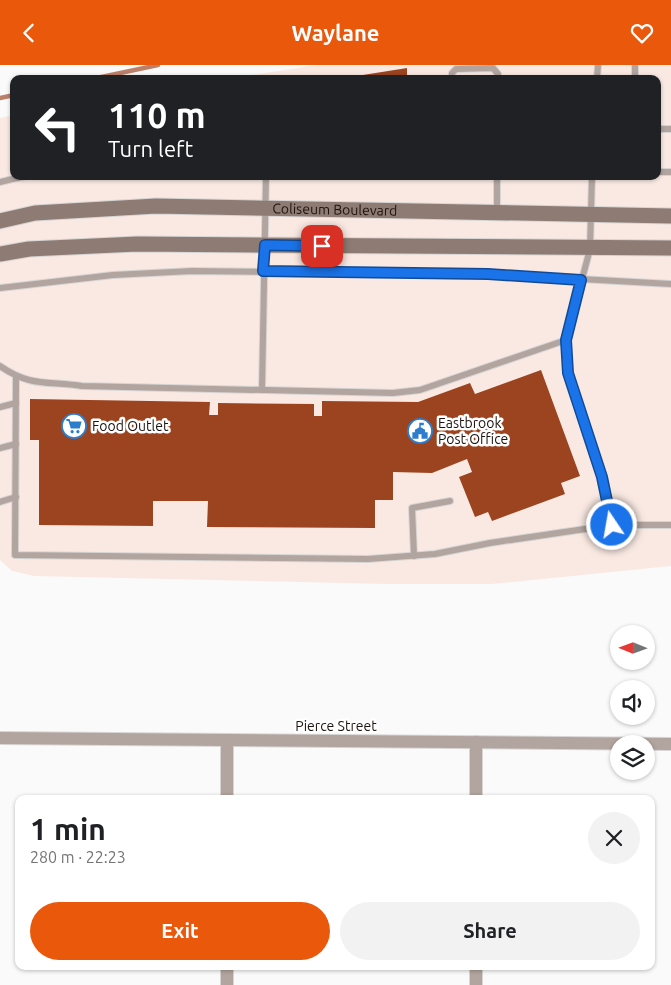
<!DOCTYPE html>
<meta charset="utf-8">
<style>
:root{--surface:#fff;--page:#f2f2f2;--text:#202124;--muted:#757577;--accent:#ea580c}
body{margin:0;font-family:Ubuntu,sans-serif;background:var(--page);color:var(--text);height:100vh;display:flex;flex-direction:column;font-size:19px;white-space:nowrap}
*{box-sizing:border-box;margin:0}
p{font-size:16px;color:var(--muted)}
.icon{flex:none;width:28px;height:28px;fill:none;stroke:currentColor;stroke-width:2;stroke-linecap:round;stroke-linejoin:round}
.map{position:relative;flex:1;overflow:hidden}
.side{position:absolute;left:15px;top:730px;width:640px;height:175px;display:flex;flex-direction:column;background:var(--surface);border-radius:10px;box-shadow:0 1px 4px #0004}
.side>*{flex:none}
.guide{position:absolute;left:10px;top:10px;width:651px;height:105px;border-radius:10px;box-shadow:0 1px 4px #0004;background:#202124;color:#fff;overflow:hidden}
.needle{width:32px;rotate:271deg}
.controls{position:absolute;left:610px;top:560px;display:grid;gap:10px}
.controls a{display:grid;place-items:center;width:45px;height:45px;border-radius:50%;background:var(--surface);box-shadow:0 1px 4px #0004;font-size:25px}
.pin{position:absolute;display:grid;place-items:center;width:42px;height:42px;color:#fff;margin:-21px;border-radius:10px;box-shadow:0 2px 8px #0006}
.me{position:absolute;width:55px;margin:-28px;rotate:348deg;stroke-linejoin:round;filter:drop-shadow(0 0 4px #0008)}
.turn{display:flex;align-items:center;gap:18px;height:105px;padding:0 15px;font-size:22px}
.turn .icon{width:65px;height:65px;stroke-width:2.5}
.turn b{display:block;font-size:35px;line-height:42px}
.round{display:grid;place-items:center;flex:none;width:52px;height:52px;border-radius:26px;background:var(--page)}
.overview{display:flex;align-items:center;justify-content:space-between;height:85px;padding:0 15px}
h1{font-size:30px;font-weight:600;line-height:38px}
.button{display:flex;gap:10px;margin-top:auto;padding:10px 15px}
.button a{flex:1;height:58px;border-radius:30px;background:var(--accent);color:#fff;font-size:20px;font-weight:600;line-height:58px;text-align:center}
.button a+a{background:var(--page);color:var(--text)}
header{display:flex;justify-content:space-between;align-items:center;height:65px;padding:0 15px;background:var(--accent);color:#fff;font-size:22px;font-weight:600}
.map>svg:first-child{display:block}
.built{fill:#fae9e3}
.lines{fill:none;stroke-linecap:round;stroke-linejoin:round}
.stream{stroke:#bb806a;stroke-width:4.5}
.building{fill:#9b441f}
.service-casing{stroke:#d7d5d4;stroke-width:8}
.minor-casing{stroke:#d7d5d4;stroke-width:14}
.secondary-casing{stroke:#d7d5d4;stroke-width:17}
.service{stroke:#b2a49f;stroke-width:6}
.minor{stroke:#b2a49f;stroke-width:12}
.secondary{stroke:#8e7b74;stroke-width:15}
.route-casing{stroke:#114b97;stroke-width:12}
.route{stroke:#1a73e8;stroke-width:9}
.labels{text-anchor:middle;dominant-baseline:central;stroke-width:5;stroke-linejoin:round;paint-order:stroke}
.street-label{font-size:14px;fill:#1e130f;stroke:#fff}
.poi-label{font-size:14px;fill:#1e130f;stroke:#fff;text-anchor:start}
</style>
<header><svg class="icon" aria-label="back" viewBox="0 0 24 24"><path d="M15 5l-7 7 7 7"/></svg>Waylane<svg class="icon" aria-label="heart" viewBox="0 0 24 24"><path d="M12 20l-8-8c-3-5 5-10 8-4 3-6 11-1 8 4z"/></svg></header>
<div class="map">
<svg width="671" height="920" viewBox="0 0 671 920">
<rect width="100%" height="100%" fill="#fafafa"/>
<path class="built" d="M317 0H671V501L492 519H388L34 511 12 506 0 495V53L14 50V111H658V14H227Z"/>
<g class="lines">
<g class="stream">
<path d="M92 14 158 0"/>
<path d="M0 33 14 30"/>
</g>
</g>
<g class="building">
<path d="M407 3V14H344V13Z"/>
<path d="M541 305 580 411 561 418 565 429 492 456 488 447 475 452 459 412 472 407 467 394 432 408 393 407V435H375V463L207 462 208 436H153V461L39 460V375H30V334L210 337 209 350H218V338L314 339V351H322V336L418 337 470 318 475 329Z"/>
</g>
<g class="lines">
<defs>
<g id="service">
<path d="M635 0V14"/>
<path d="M452 14V8L456 4 493 3 498 9V14"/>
<path d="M597 14 598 0"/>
<path d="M658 64H671"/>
<path d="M658 107H671"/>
<path d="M497 111V148"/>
<path d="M0 117 25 111"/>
<path d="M0 223 113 210 192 206 488 209 671 219"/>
<path d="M0 301C30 322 48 316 82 321L393 328 420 325 566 275 590 184 592 111"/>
<path d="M16 313 15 490 368 494 435 489 490 478 612 460 602 412 568 308 566 275"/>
<path d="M262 325 266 111"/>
<path d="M0 342 16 338"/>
<path d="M0 383 16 379"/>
<path d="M0 437 16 432"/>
<path d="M612 460H671"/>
<path d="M414 491 412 443 450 436"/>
</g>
<g id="minor">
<path d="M0 673 671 679"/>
<path d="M227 734V675"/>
<path d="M476 734V677"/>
<path d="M227 920V901"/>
<path d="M476 920V901"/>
</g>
<g id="secondary">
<path id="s1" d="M0 156 35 148 156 141 671 151"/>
<path d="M0 189 29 184 137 179 671 183"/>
</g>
</defs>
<use href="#service" class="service-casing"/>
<use href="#minor" class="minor-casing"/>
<use href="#secondary" class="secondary-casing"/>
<use href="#service" class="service"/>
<use href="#minor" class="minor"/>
<use href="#secondary" class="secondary"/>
</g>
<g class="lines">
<defs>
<path id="route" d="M322 181 265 180 263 206 488 209 581 215 566 275 568 308 602 412 612 460"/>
</defs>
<use href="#route" class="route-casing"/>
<use href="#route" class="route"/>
</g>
<defs>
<symbol id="supermarket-ring" viewBox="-11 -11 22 22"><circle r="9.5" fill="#fff" stroke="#2d7dcc" stroke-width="1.5"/><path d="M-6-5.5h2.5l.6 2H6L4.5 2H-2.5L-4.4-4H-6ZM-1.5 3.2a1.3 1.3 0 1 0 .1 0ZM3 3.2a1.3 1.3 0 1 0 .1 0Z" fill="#2d7dcc"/></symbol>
<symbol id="civic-ring" viewBox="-11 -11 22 22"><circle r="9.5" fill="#fff" stroke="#2d7dcc" stroke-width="1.5"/><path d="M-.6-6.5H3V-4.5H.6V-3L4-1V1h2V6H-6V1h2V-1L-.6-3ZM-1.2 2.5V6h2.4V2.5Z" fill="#2d7dcc"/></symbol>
</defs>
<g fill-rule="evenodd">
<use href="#supermarket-ring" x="60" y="347" width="28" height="28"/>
<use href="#civic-ring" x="406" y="352" width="28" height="28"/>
</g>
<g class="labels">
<g class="street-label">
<text stroke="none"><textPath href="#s1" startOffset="336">Coliseum Boulevard</textPath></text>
<text x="336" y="661">Pierce Street</text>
</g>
<g class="poi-label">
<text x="438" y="358">Eastbrook<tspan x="438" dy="16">Post Office</tspan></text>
<text x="92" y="361">Food Outlet</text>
</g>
</g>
</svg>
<div class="controls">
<a><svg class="needle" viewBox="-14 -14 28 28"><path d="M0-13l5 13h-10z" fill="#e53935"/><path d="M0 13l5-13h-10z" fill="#757577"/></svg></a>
<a><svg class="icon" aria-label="sound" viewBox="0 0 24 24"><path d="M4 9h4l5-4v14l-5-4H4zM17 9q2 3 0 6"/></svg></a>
<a><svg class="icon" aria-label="layers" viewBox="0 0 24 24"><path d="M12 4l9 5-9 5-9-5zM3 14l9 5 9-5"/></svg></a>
</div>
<div class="pin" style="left:322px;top:181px;background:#d93025"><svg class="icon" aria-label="arrive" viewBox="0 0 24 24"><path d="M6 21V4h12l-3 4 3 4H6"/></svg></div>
<svg class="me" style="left:612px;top:460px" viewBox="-20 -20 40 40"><circle r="17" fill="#1a73e8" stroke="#fff" stroke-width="3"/><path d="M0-11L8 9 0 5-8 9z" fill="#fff"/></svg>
<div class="guide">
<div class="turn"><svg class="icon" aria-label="left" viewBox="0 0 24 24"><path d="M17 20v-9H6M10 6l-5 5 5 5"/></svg><div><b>110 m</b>Turn left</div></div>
</div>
<section class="side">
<div class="overview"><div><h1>1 min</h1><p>280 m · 22:23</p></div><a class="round"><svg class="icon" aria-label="close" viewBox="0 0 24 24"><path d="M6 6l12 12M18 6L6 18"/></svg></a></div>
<div class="button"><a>Exit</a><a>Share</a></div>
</section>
</div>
